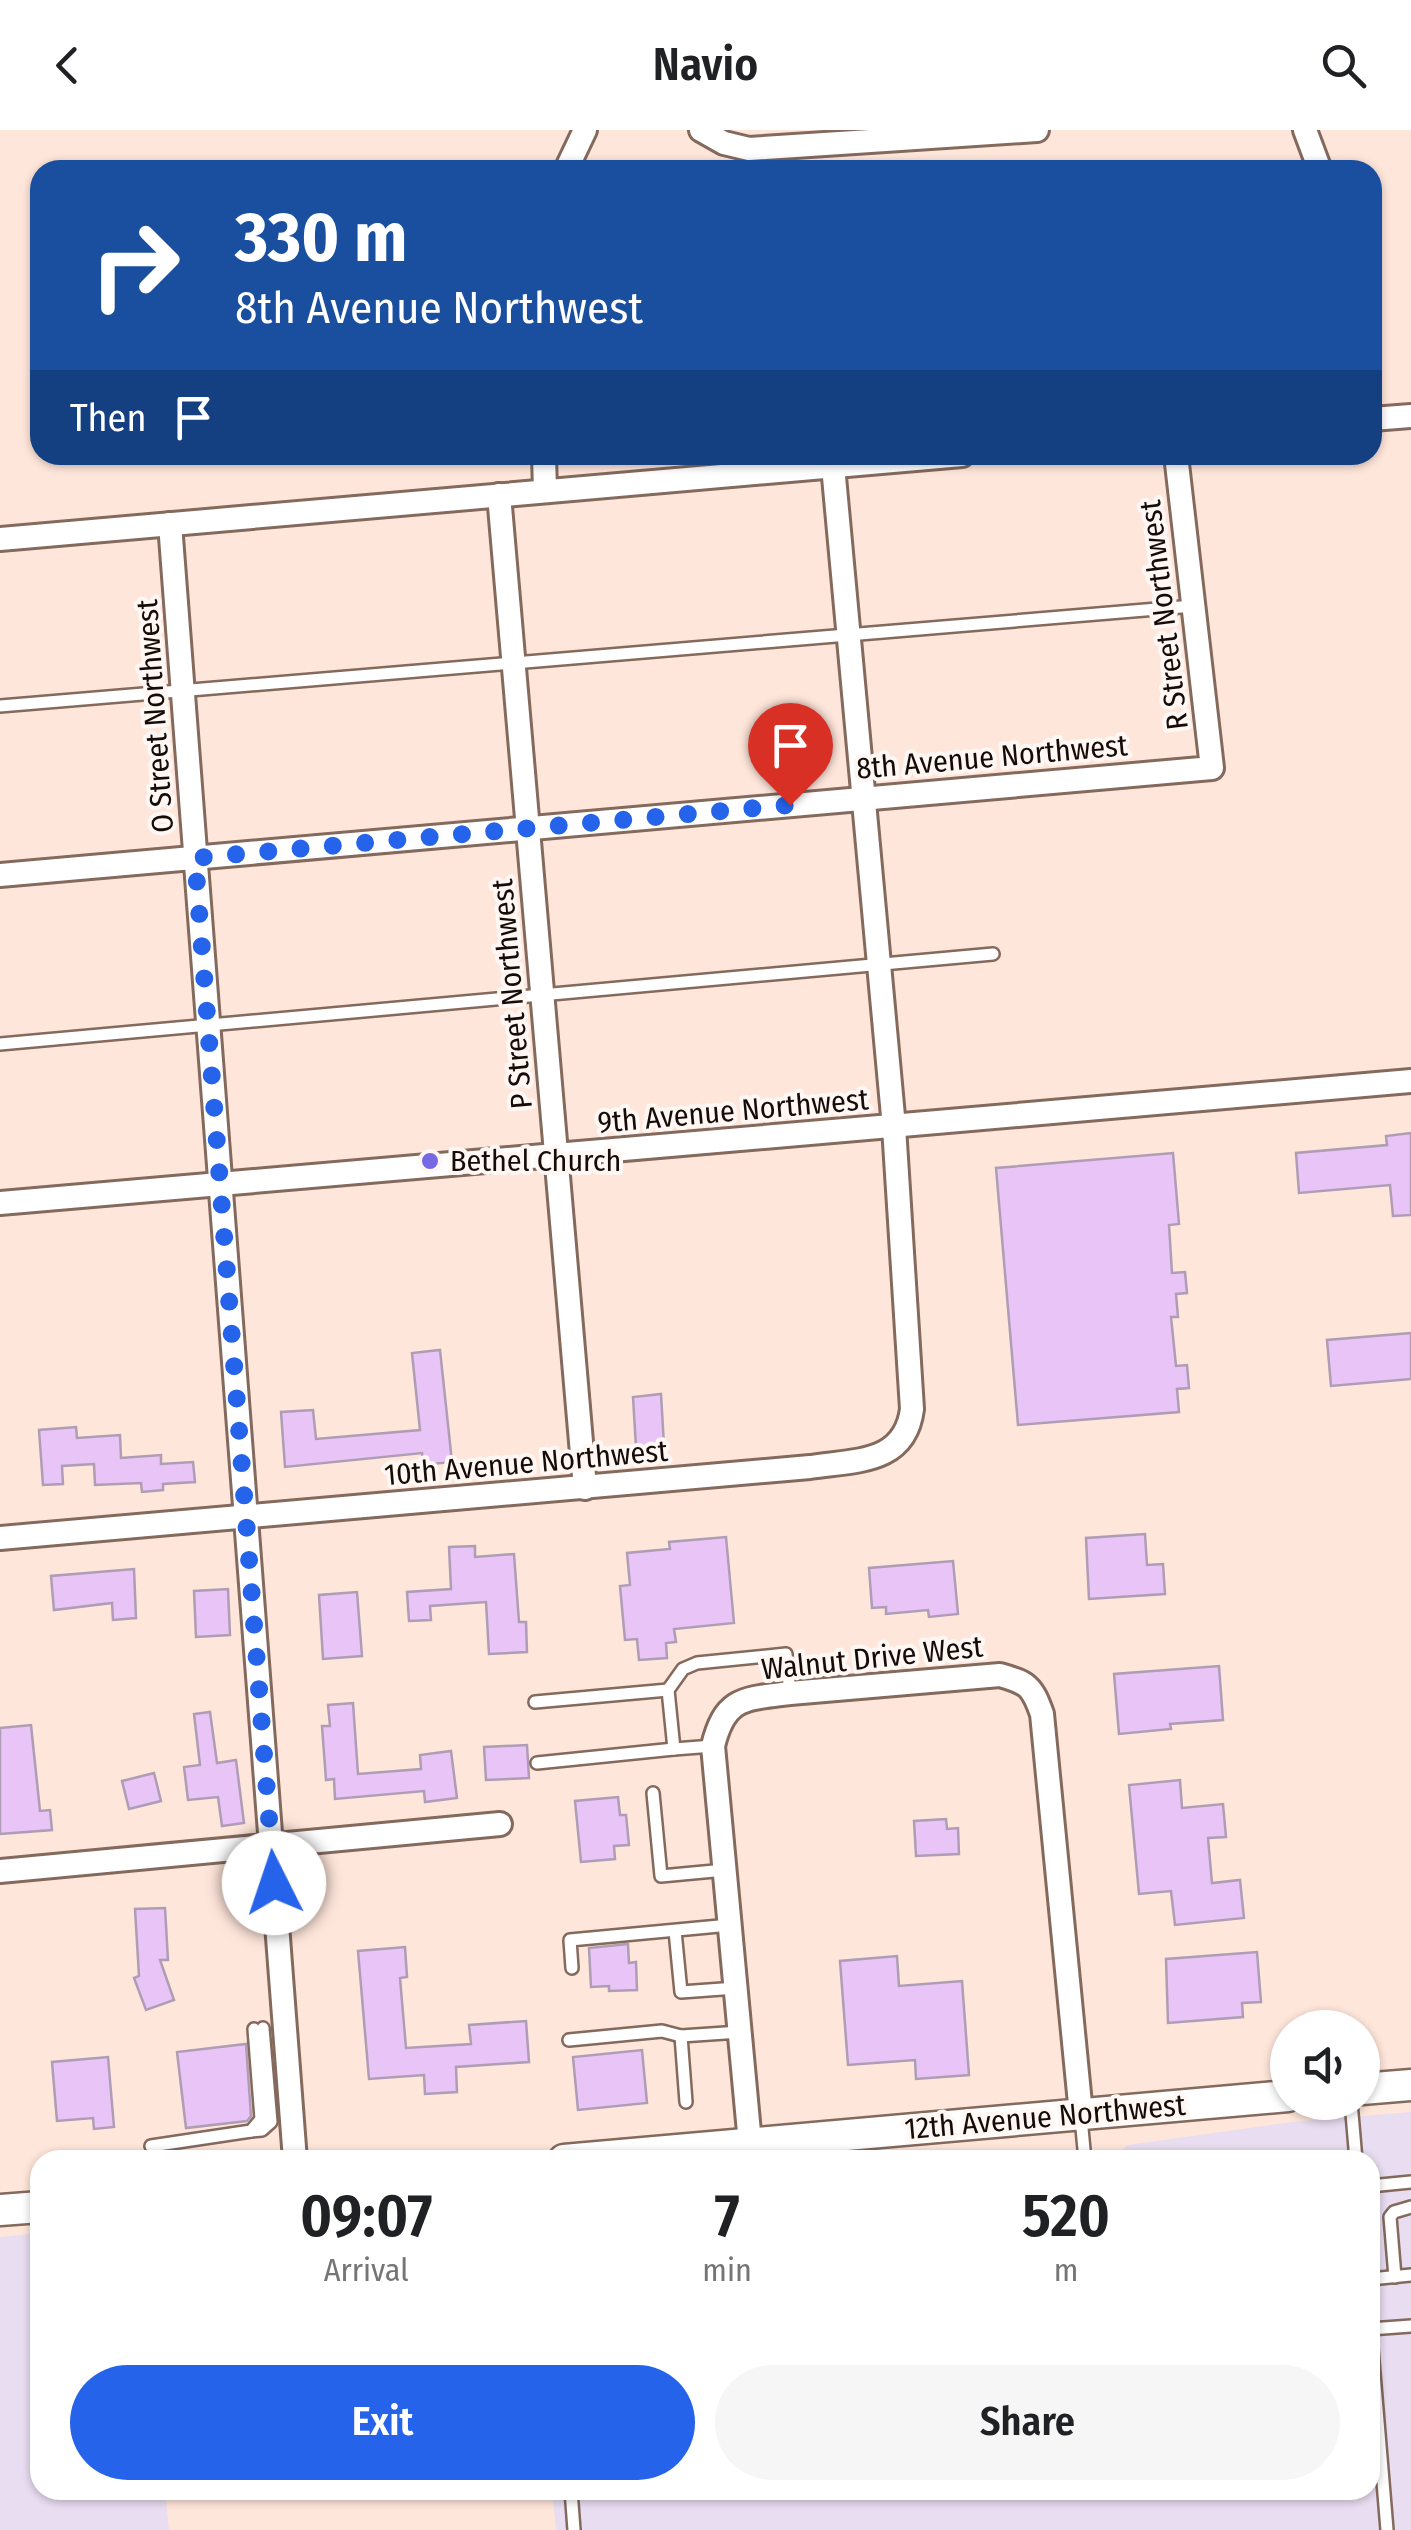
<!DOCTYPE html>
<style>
:root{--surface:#fff;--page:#f6f6f6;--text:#202124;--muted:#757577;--accent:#2563eb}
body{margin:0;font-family:"Fira Sans Condensed",sans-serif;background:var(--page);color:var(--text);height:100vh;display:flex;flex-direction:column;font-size:38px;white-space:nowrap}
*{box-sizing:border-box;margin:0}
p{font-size:32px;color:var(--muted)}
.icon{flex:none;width:55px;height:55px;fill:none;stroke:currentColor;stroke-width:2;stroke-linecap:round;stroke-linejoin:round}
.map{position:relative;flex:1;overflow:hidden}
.details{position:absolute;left:30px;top:2020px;width:1350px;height:350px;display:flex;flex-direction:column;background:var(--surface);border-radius:30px;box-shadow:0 2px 8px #0004}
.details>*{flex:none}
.guide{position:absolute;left:30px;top:30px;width:1352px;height:305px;border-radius:30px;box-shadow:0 2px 8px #0004;background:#1a4fa0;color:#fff;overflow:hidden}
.controls{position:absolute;left:1270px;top:1880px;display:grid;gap:20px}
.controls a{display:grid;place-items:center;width:110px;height:110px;border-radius:50%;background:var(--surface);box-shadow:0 2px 8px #0004;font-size:50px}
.pin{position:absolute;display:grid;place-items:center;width:85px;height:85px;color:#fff;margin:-102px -42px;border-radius:50% 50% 50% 0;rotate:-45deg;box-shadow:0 0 10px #0007}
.pin .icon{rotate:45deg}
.me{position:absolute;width:110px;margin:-55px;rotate:356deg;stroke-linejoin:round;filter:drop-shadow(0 0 8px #0008)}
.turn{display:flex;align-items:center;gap:35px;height:210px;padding:0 40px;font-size:45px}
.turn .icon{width:130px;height:130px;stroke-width:2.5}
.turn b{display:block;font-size:70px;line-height:85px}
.then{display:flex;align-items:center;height:95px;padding:0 40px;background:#0003;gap:20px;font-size:38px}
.eta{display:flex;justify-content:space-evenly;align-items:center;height:170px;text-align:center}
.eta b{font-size:60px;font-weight:600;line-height:70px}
.primary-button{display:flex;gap:20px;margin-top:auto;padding:20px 40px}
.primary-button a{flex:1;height:115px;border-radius:60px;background:var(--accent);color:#fff;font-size:40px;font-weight:600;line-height:115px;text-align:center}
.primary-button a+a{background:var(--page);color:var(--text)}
header{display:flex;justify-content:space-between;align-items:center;height:130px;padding:0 40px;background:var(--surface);font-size:45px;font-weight:600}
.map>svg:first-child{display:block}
.commercial{fill:#e8ddf1}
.building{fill:#e8c5f6;stroke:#ae9db5;stroke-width:2.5}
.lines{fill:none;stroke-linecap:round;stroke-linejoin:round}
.service-casing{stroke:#84695d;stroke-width:16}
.minor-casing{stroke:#84695d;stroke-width:28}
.secondary-casing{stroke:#84695d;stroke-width:35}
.service{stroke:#fff;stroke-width:11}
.minor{stroke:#fff;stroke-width:22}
.secondary{stroke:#fff;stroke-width:30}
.route{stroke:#2563eb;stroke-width:18;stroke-dasharray:0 32.4}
.poi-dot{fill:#7768e3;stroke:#fef7f4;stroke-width:4}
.labels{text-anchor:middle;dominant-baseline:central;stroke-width:8;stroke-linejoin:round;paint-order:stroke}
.street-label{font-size:30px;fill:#150b07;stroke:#fef7f4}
.poi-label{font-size:30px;fill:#150b07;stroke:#fef7f4;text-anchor:start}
</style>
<header><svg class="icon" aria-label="back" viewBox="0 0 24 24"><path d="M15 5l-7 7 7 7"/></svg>Navio<svg class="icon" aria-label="search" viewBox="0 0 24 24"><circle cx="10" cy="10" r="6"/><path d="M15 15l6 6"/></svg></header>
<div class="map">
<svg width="1411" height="2400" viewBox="0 0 1411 2400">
<rect width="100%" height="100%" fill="#ffe6db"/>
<g class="commercial">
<path d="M1411 1982V2400H556L552 2360H1370V2030H1109L1128 2015 1292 1992Z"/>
<path d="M40 2103V2360H165L169 2400H0V2107Z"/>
</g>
<g class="building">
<path d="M1411 1003V1085L1393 1086 1390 1055 1299 1063 1296 1023 1387 1015 1386 1006Z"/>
<path d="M1173 1023 1179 1094 1169 1095 1172 1143 1185 1142 1187 1163 1176 1164 1178 1187H1171L1176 1236 1187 1235 1189 1258 1177 1259 1179 1282 1018 1295 996 1038Z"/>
<path d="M1411 1203V1249L1331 1256 1327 1210Z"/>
<path d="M440 1220 452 1332 423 1335 422 1323 285 1337 281 1282 313 1280 316 1309 420 1300 412 1223Z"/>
<path d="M661 1264 664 1315 636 1317 633 1267Z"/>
<path d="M76 1297 77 1308 120 1305 121 1328 161 1325V1334L193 1332 195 1352 163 1354V1360L142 1362 141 1353 95 1355 94 1334 62 1336 63 1354 43 1355 39 1300Z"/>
<path d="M1145 1404 1147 1435 1163 1434 1165 1464 1089 1469 1086 1408Z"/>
<path d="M726 1407 734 1493 674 1499 676 1512 666 1513 667 1528 639 1530 637 1509 625 1510 620 1456 630 1455 627 1423 670 1419 669 1412Z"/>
<path d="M475 1416V1427L514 1424 519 1492H526L527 1522 489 1524 486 1472 430 1476 431 1490 409 1491 407 1462 451 1459 449 1417Z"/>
<path d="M953 1431 958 1484 929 1487 928 1480 886 1484V1477L872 1478 869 1438Z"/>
<path d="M134 1439 136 1488 113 1490 112 1473 54 1480 51 1446Z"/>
<path d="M228 1459 230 1505 196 1507 194 1461Z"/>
<path d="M357 1462 362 1526 323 1529 319 1465Z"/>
<path d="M1219 1536 1223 1590 1170 1594 1171 1599 1119 1604 1114 1544Z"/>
<path d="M353 1573 358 1644 421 1639 420 1625 451 1621 457 1668 425 1672 424 1661 335 1669 334 1649 326 1650 322 1596H330L328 1575Z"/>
<path d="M210 1582 217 1633 236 1630 244 1693 222 1696 218 1667 188 1670 184 1637 200 1635 194 1584Z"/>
<path d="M31 1595 40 1681 50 1680 52 1700 0 1704V1598Z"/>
<path d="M527 1615 529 1648 486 1650 484 1617Z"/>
<path d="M154 1643 161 1671 129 1679 122 1651Z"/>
<path d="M1180 1650 1182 1678 1223 1674 1226 1707 1208 1708 1212 1753 1240 1750 1244 1788 1175 1795 1171 1761 1139 1764 1129 1655Z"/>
<path d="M618 1667 620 1685H626L629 1715 614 1716 615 1729 581 1732 575 1671Z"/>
<path d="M946 1689 947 1699 958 1698 959 1724 916 1726 914 1691Z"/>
<path d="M165 1778 168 1830H160L174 1870 146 1880 134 1848 139 1846 135 1779Z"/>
<path d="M628 1814 629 1833 636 1832 637 1860 609 1861V1856L591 1857 589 1818Z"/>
<path d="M405 1817 407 1847 400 1848 406 1918 471 1914 469 1895 526 1891 529 1932 456 1937 457 1962 425 1964 424 1945 369 1949 358 1821Z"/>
<path d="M1257 1822 1261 1872 1242 1873 1243 1887 1168 1893 1166 1829Z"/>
<path d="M897 1826 899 1856 962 1851 969 1945 916 1949 915 1930 848 1935 840 1831Z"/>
<path d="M246 1914 251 1986 247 1991 186 1998 177 1922Z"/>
<path d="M642 1920 647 1973 578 1980 573 1927Z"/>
<path d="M108 1927 114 1997 94 1999 93 1988 57 1991 52 1932Z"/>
</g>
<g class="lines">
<defs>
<g id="service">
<path d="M0 576 1193 476"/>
<path d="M0 914 993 824"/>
<path d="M535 1572 668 1560"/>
<path d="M713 1616 674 1619 668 1560 683 1539 697 1533 786 1524 790 1563"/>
<path d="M537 1633 674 1619"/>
<path d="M653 1663 661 1746 725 1740"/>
<path d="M675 1801 681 1862 736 1858"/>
<path d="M572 1838 570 1810 730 1795"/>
<path d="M569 1910 662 1901 681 1906"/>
<path d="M686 1972 681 1906 740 1902"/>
<path d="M1351 1972 1356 2030"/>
<path d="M1081 1988 1085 2030"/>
<path d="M251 2001 262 2000 271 1992 263 1898"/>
<path d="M151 2016 251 2001 261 1989 254 1899"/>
<path d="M1370 2056 1411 2052"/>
<path d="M1395 2147 1390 2087 1394 2082 1411 2077"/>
<path d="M1370 2149 1411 2145"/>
<path d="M1370 2195 1387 2400"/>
<path d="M1370 2199 1411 2196"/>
<path d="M571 2360 574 2400"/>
</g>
<g id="minor">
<path d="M701 0 724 13 749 19 1037 0"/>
<path d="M1305 0 1320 40"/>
<path d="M566 40 585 0"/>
<path d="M1372 289 1411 286"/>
<path d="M544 325 545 361"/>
<path d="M499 365 585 1358"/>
<path d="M170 394 295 2030"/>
<path d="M0 409 962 325"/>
<path d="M0 745 1212 638 1176 325"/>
<path d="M0 1073 1411 951"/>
<path d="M0 1408 810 1337C856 1330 905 1334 912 1279L894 997 833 336"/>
<path d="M0 1741 500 1694"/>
<path d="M750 2013 713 1616C725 1567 744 1569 790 1563L1000 1545C1028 1553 1032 1556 1042 1584L1081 1984"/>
</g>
<g id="secondary">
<path d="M1362 1959 1411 1955"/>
<path d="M564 2030 1288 1966"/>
<path d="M0 2080 40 2077"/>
</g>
</defs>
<use href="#service" class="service-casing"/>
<use href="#minor" class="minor-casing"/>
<use href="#secondary" class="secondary-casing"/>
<use href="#service" class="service"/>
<use href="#minor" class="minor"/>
<use href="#secondary" class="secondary"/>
</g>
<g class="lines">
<path class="route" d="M274 1753 195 728 790 675"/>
</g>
<circle class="poi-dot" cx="430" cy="1031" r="10"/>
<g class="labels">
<g class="street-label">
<text transform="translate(1164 485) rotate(-97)">R Street Northwest</text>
<text transform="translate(155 586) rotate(-94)">O Street Northwest</text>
<text transform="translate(992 627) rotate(-5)">8th Avenue Northwest</text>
<text transform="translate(512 864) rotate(-95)">P Street Northwest</text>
<text transform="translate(733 981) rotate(-5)">9th Avenue Northwest</text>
<text transform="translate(526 1333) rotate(-5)">10th Avenue Northwest</text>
<text transform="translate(872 1528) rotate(-6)">Walnut Drive West</text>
<text transform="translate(1045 1987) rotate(-5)">12th Avenue Northwest</text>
</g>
<g class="poi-label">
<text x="450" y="1031">Bethel Church</text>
</g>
</g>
</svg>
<div class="controls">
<a><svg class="icon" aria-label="sound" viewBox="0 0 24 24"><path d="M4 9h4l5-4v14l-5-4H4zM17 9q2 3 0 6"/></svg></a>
</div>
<div class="pin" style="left:790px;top:675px;background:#d93025"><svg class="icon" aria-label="arrive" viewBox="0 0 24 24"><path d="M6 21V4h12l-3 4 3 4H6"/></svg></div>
<svg class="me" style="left:274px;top:1753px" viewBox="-20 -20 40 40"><circle r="19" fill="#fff"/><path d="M0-13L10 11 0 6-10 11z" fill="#2563eb"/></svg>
<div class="guide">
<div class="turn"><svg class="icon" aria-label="right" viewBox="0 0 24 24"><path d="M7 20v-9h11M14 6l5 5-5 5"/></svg><div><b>330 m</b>8th Avenue Northwest</div></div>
<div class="then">Then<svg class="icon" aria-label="arrive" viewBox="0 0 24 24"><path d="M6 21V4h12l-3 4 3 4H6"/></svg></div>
</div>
<section class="details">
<div class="eta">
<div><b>09:07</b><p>Arrival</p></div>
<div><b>7</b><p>min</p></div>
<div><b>520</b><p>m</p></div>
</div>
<div class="primary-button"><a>Exit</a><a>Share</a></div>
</section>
</div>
